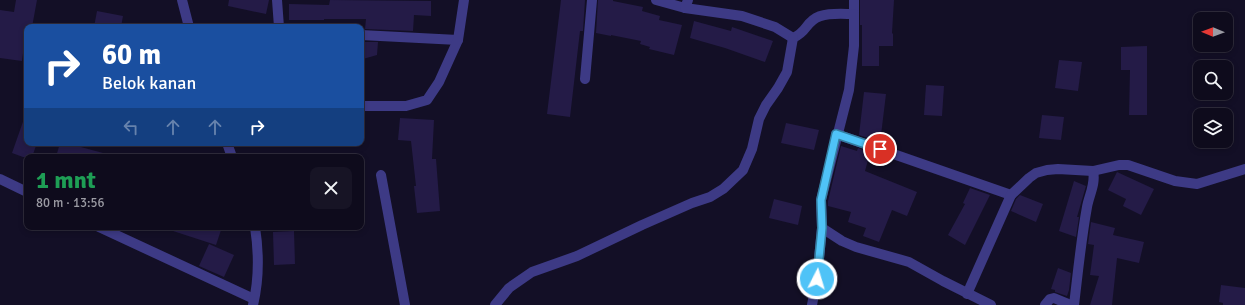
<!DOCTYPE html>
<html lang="id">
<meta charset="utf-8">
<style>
:root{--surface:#0e0b1c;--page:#171425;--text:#f1f3f6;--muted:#9b9ba3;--line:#2e2b3b}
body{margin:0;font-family:Signika,sans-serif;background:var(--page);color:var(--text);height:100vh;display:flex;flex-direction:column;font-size:15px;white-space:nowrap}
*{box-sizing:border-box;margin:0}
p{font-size:13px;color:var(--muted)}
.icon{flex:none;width:22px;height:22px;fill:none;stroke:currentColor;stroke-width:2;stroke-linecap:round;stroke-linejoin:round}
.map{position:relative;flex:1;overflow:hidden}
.sheet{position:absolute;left:24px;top:154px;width:340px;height:76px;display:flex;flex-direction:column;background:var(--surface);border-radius:8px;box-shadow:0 2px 6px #0003,0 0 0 1px var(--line)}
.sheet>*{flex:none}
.top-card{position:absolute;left:24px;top:24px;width:340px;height:122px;border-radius:8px;box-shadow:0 2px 6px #0003,0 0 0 1px var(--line);background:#1a4fa0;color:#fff;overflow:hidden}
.needle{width:26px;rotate:271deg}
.controls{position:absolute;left:1193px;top:12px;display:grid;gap:8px}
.controls a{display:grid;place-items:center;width:40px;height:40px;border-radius:8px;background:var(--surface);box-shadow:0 2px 6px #0003,0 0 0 1px var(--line);font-size:20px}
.pin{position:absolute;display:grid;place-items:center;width:34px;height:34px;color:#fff;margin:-17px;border:2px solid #fff;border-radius:50%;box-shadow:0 1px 4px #0007}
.me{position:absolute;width:44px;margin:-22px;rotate:5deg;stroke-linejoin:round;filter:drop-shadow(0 0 3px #0008)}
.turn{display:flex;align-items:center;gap:14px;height:84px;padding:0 12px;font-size:18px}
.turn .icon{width:52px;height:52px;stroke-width:2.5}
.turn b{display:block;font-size:28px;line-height:34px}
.lanes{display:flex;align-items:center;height:38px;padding:0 12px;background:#0003;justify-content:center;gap:20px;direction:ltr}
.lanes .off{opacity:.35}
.round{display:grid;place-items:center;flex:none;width:42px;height:42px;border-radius:8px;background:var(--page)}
.head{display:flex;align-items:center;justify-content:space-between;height:68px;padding:0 12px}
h1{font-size:24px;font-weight:800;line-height:30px;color:#1e9e55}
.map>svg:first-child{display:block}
.building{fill:#241b47}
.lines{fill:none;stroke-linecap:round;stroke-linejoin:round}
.minor{stroke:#3d3a85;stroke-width:10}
.route-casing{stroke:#337fa1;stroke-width:10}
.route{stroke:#4fc3f7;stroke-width:7}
</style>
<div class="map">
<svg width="1245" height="305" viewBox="0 0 1245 305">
<rect width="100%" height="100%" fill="#130f26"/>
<g class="building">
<path d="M16 0H37L32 27H27V39L25 38 22 61 0 58V10L14 12Z"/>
<path d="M229 0H269L266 14 228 6Z"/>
<path d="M330 0 431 1V16L414 15 413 31 365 29 366 19H324V20H289V4L329 5Z"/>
<path d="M561 0H585L583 31H580L570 117 547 114Z"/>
<path d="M598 0H613V1L643 7 642 11 660 16 659 20 682 25 674 55 649 49 650 47 640 44 641 41 611 35V36L596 33Z"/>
<path d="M860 0H894L892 33 893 34V46H879V66H862V25H860Z"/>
<path d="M97 11 123 16 121 27H94Z"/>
<path d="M694 21 731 31 732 27 773 41 765 62 725 48 690 38Z"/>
<path d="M364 42H378L377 55 363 59Z"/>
<path d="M1147 46V115H1129L1130 70H1121V47Z"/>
<path d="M1059 60 1082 62 1078 91 1055 88Z"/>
<path d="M926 85 944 86 942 116 924 115Z"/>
<path d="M864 92 886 94 881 135 875 134 874 140 859 135Z"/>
<path d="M1042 115 1064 117 1061 140 1039 138Z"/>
<path d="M25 116 27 117V143H37L32 157H23L12 153Z"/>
<path d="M400 118 434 120 432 159H436L440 211 417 213 414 186H416L411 141 398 140Z"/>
<path d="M786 123 819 130 814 150 781 143Z"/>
<path d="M60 143H66L103 153 102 157H56Z"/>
<path d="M841 146 857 151 858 148 870 153 865 171 917 192 907 216 892 210 879 242 863 236 866 228 848 222 851 212 828 206V201Z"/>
<path d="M1117 172 1154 189 1141 215 1123 206 1126 199 1108 190Z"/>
<path d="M1074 181 1086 186 1077 217H1079L1076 237 1059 231Z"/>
<path d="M970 188 990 195 965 245 948 235 965 204 963 203Z"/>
<path d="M1020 195 1043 204 1036 222 1011 211 1016 199Z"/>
<path d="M774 199 802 206 798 225 769 218Z"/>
<path d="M1091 222 1115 228 1113 235 1144 242 1139 263 1117 258 1112 305H1090L1099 276 1090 275 1094 245 1088 244Z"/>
<path d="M171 227H222L216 245 170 230Z"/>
<path d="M294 231 295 264 274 265 273 232Z"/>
<path d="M209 244 234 255 224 277 199 266Z"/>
<path d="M1058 268 1071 273 1069 290 1067 296 1055 292V290L1051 289Z"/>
<path d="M1221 285 1245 288V305H1223V303L1219 302Z"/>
</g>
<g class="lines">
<g class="minor">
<path d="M182 0 189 27"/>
<path d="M277 0 279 27"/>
<path d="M656 0 685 8"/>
<path d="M688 0 685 8 742 16 775 27 793 38"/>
<path d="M361 35 458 40"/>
<path d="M793 38C806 32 804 27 813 20 823 12 841 14 854 14V0"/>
<path d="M585 79 592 0"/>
<path d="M361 106H406L427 100 439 82 458 40 464 0"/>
<path d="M836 134 1011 195"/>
<path d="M227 143 232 157"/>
<path d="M381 175 405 305"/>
<path d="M0 179 27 192"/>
<path d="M99 227 254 299"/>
<path d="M822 228 842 241 856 247 909 262 943 281 991 305"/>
<path d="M967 294 1011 195 1029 178 1036 173 1047 170 1058 169 1093 171 1119 165H1128L1175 181 1197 184 1245 169"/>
<path d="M253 305C259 280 259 253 255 227"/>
<path d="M495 305 509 288 532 272 577 256 642 225 692 203 710 197 723 189 743 170 752 149 759 119 766 105 778 88 787 72 793 38"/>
<path d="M812 305 817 279 822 228 821 200 849 90 854 46V14"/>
<path d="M1045 305 1050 299 1054 298 1071 305"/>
<path d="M1074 305C1078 272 1081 240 1087 207 1089 195 1096 184 1093 171"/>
</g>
</g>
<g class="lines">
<defs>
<path id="route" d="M817 279 822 228 821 200 836 134 880 149"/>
</defs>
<use href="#route" class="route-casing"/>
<use href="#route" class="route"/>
</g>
</svg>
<div class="controls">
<a><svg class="needle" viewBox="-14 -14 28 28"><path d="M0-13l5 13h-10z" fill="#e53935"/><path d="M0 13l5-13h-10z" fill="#9b9ba3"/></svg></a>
<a><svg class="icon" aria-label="search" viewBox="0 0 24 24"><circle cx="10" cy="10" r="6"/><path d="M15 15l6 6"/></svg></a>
<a><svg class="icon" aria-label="layers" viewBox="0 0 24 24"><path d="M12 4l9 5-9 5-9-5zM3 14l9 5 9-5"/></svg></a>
</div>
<div class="pin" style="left:880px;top:149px;background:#d93025"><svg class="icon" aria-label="arrive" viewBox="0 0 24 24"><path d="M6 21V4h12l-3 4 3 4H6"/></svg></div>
<svg class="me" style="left:817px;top:279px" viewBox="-20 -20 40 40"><circle r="17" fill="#4fc3f7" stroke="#fff" stroke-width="3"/><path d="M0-11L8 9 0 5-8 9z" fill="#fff"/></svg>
<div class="top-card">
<div class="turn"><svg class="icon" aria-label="right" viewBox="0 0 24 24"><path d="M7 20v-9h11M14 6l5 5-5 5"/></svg><div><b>60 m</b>Belok kanan</div></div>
<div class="lanes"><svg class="icon off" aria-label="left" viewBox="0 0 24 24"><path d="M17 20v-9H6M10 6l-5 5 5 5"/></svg><svg class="icon off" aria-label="ahead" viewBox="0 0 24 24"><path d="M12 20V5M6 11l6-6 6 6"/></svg><svg class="icon off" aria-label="ahead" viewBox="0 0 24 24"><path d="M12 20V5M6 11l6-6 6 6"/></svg><svg class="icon" aria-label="right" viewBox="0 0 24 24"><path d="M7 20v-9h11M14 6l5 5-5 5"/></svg></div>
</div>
<section class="sheet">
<div class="head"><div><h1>1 mnt</h1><p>80 m · 13:56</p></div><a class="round"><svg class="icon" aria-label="close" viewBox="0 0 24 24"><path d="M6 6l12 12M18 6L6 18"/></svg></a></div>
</section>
</div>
